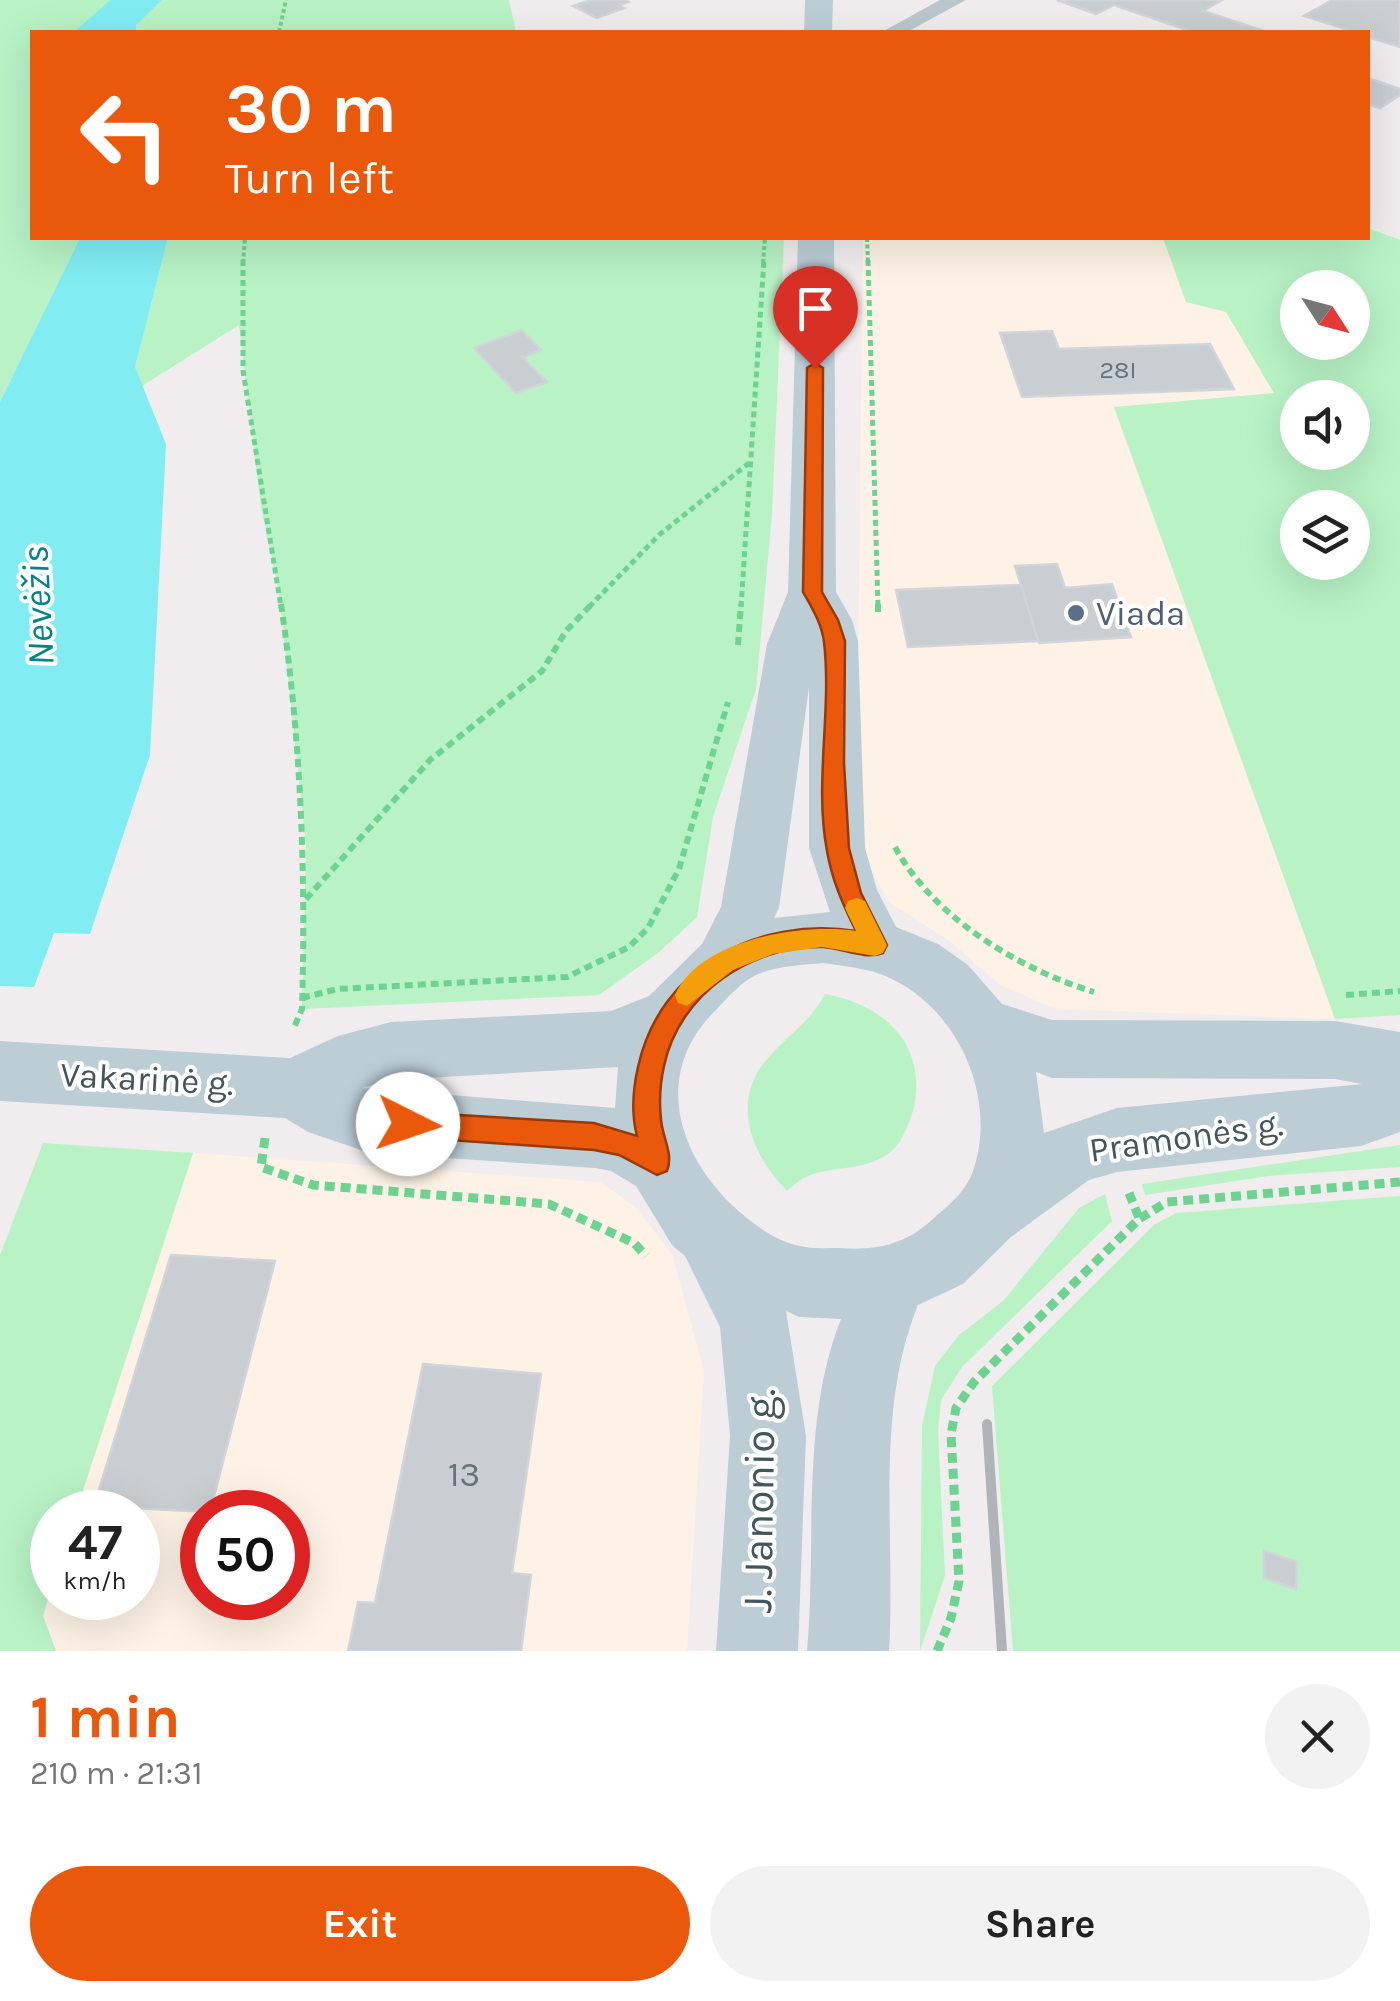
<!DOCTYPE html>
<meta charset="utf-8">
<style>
:root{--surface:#fff;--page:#f2f2f2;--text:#222;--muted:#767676;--accent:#ea580c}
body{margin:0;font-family:Karla,sans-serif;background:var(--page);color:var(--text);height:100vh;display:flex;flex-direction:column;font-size:38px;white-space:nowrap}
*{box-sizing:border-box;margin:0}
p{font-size:32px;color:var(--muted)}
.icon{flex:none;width:55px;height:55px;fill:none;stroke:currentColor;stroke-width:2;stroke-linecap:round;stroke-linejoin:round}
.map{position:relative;height:1651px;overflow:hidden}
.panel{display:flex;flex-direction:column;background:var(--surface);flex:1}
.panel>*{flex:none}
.banner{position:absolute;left:30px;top:30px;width:1340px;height:210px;border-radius:0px;box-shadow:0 10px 40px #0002;background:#ea580c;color:#fff;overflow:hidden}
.needle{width:65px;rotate:126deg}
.controls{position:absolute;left:1280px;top:270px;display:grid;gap:20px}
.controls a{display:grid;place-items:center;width:90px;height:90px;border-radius:50%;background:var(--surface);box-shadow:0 10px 40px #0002;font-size:50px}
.speed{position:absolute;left:30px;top:1490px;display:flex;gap:20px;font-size:50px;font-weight:700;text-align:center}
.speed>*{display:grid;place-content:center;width:130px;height:130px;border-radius:50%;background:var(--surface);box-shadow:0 10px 40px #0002;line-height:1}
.speed small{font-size:25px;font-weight:400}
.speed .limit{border:15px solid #d22;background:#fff;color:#111}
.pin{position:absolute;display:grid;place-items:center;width:85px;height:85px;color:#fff;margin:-102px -42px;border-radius:50% 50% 50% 0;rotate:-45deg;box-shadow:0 0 10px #0007}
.pin .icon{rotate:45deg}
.me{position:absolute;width:110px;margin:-55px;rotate:94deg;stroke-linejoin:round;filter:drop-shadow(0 0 8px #0008)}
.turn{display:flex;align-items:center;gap:35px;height:210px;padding:0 30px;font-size:45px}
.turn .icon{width:130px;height:130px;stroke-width:2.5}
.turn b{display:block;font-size:70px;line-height:85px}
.round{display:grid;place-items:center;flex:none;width:105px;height:105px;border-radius:52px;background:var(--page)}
.summary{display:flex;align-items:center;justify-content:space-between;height:170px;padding:0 30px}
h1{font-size:60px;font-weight:700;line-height:75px;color:var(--accent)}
.button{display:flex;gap:20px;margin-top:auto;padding:20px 30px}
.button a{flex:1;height:115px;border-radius:60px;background:var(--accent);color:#fff;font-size:40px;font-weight:700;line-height:115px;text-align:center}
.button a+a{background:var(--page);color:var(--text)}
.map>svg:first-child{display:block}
.commercial{fill:#fdf2e5;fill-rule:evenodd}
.green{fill:#b8f2c5;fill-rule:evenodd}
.water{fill:#81edf3}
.building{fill:#c9ced3;stroke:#d1d5da;stroke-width:2.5}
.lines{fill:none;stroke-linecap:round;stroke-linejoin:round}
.path-far3{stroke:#6dd391;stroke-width:4;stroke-dasharray:4 2.5;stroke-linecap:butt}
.path-far2{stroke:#6dd391;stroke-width:5;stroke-dasharray:6 4;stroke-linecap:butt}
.path-far1{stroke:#6dd391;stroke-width:6;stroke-dasharray:8 5;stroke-linecap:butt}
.path{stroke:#6dd391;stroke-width:9;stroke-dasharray:10 6;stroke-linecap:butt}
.street{fill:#bac8ce;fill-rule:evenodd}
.secondary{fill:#bccdd6;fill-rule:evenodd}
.rail{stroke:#afb4b9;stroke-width:10}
.route{fill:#ea580c;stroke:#983908;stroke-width:2.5}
.slow{fill:#f59e0b}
.service-dot{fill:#5c6f8a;stroke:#fff;stroke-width:4}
.labels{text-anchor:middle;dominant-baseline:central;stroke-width:8;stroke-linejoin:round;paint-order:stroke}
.far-number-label{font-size:25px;fill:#65737a}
.service-label{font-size:35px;fill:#4e5e75;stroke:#fff;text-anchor:start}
.street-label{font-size:35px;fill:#44555d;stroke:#fff}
.near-number-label{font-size:35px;fill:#65737a}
.water-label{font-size:38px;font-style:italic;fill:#05838a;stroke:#fff}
.near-street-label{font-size:42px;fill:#44555d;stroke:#fff}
</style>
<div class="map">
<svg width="1400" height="1651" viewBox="0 0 1400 1651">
<rect width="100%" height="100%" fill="#f1edee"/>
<g class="commercial">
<path d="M863 238H1163L1186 302 1226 312 1274 393 1114 408 1335 1019 1056 1009 1000 985 951 942 889 902 856 841Z"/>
<path d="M193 1153 600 1182 635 1207 672 1254 704 1371 687 1651H56L43 1616 52 1586V1598H138V1512H76ZM202 1512H288V1598H202Z"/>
</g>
<g class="green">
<path d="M0 0H110L74 32H32V238H80L0 402Z"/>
<path d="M162 0H509L516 32H136L135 25Z"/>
<path d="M1368 228 1400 240V1015L1335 1019 1114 407 1274 393 1226 312 1186 302 1163 238H1368ZM1298 288H1352V342H1298ZM1298 398H1352V452H1298ZM1298 508H1352V562H1298Z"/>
<path d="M168 238H784L772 514 756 689 713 817 697 917 658 953 599 995 302 1009 306 846 279 593 261 507 239 325 142 386 135 367Z"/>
<path d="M825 994C884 1005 927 1044 914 1107 911 1119 903 1140 894 1149 868 1173 834 1164 806 1177 799 1180 792 1187 787 1191 752 1155 729 1102 768 1058 788 1035 810 1022 825 994Z"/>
<path d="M43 1143 193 1153 76 1512H52V1586L43 1616 56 1651H0V1255Z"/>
<path d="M1400 1145V1167L1268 1176 1145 1195 1142 1184Z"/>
<path d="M1105 1194 1112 1221 962 1367 941 1400 938 1431 945 1575 920 1651 922 1426 935 1366 959 1335 1003 1301 1079 1208Z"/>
<path d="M1400 1196V1651H1013L992 1386 1154 1225 1176 1213Z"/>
</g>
<g class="water">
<path d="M110 0H162L136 25V32H74Z"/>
<path d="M80 238H168L135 367 166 444 150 755 90 934 54 933 34 987 0 986V402Z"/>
</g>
<g class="building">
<path d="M591 0H626L629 2 618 6 624 8 597 18 573 6Z"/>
<path d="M1057 0H1222L1203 11 1267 32H1193L1114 5 1096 14Z"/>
<path d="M1332 0H1400V47L1368 37V32H1355L1304 16Z"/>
<path d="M1368 78 1400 89V95L1380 108 1368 104Z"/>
<path d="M522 330 541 350 522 357 547 382 516 393 474 348Z"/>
<path d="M1052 331 1059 349 1210 344 1234 389 1022 397 1000 333Z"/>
<path d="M1057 564 1065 588 1112 584 1131 637 1039 643 1015 566Z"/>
<path d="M1021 585 1038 641 908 647 896 590Z"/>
<path d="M171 1255 275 1261 210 1512 94 1506Z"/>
<path d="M423 1364 541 1374 512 1573 531 1575 521 1651H348L358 1602 375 1603Z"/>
<path d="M1264 1551 1297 1562 1296 1589 1264 1578Z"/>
</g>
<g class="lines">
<g class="path-far3">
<path d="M279 32 286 0"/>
<path d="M867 238 868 263"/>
<path d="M243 263 245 238"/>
<path d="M763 263 765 238"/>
</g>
<g class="path-far2">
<path d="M243 260V371L281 607"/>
<path d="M868 260 878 607"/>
<path d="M589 607 659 535 749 463"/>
<path d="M741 607 764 260"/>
</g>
<g class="path-far1">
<path d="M281 604C301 739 306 873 302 1009L293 1030"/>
<path d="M878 604V616"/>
<path d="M738 645 741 604"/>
<path d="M895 847C934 918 1019 969 1094 992"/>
<path d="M306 899 430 760 542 671 566 631 592 604"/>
<path d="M1346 995 1400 991"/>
<path d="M302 998 337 989 567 977 629 947 648 928 679 869 728 702"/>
</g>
<g class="path">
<path d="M265 1138 261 1167 313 1185 549 1204 634 1243 646 1256"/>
<path d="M1129 1193 1139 1218"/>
<path d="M937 1651 951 1618 959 1581 951 1434 956 1408 974 1382 1139 1219 1167 1202 1400 1182"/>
</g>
<path class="street" d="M940 0H966L907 32H882Z"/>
<g class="secondary">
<path d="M805 0H833L832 32H804Z"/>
<path d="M798 238H834L836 592 852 620 858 641 865 848 877 890 896 927 938 944 968 965 1002 1004 1052 1020 1335 1021 1400 1032V1132L1361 1146 1117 1172 1089 1180 1011 1237 963 1284 918 1305C874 1413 896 1538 889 1651H807C817 1542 800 1422 841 1319L799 1317 786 1311 806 1436 798 1651H716L730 1436 720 1327 685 1256 672 1245 636 1186 611 1171 595 1168 370 1153 308 1132 285 1118 0 1101V1041L290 1058 338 1036 391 1022 611 1011 649 996 702 944 721 907 767 644 788 592ZM809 687V848L830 912 774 918 779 908ZM823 963C843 966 864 968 883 975 956 1004 999 1096 973 1171 966 1191 950 1204 935 1217 906 1245 876 1251 838 1248 825 1248 811 1249 800 1246 779 1242 762 1230 747 1218 680 1165 648 1076 716 1010 728 997 740 983 756 975 776 966 801 965 823 963ZM618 1067 615 1108 362 1088 391 1080ZM1036 1072 1052 1078 1335 1079 1362 1084 1117 1108 1044 1133Z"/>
</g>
<path class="rail" d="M987 1424 1002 1651"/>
</g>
<path class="route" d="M815 363 823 368 822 592 838 620 845 641 844 763 849 848 861 893 887 945 883 953C864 960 843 948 823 947 751 945 679 994 664 1066 660 1084 659 1101 661 1119 662 1137 674 1154 667 1171L657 1175 619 1155 594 1150 408 1137 398 1134 394 1124 398 1115 408 1112 594 1123 637 1136C631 1113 633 1089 638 1067 660 966 759 916 856 931 843 905 832 880 827 851 814 783 832 711 824 642 822 624 812 608 803 592L807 368Z"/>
<path class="slow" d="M857 898 865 901 887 945 883 953 875 956 822 947 773 954 733 970 687 1006 678 1003 675 995C700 939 802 923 856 931L845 908 848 901Z"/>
<circle class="service-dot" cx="1076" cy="613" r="10"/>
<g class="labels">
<g class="far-number-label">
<text x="1118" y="369">28I</text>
</g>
<g class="service-label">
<text x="1096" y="613">Viada</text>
</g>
<g class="street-label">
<text transform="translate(147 1079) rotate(3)">Vakarinė g.</text>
<text transform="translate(1186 1137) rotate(-8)">Pramonės g.</text>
</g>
<g class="near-number-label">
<text x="464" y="1474">13</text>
</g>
<g class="water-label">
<text transform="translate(38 606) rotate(-93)">Nevėžis</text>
</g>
<g class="near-street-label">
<text transform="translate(759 1501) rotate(-89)">J. Janonio g.</text>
</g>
</g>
</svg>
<div class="controls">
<a><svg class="needle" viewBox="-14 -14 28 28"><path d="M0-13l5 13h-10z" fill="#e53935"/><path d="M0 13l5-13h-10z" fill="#767676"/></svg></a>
<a><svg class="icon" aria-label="sound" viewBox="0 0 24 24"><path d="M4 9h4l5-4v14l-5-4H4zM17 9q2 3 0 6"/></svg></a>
<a><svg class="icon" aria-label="layers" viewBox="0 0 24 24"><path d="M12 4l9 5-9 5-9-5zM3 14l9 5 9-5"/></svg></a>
</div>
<div class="speed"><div>47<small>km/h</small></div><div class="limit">50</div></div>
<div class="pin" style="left:815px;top:368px;background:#d93025"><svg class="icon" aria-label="arrive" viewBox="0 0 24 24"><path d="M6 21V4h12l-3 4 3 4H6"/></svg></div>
<svg class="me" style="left:408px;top:1124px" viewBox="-20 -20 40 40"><circle r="19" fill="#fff"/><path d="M0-13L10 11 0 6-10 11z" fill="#ea580c"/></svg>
<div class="banner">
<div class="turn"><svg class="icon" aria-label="left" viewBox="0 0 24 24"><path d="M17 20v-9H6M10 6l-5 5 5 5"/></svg><div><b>30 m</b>Turn left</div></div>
</div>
</div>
<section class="panel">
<div class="summary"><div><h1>1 min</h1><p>210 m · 21:31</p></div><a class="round"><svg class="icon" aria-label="close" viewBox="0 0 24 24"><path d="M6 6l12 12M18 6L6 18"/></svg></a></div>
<div class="button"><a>Exit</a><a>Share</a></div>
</section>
